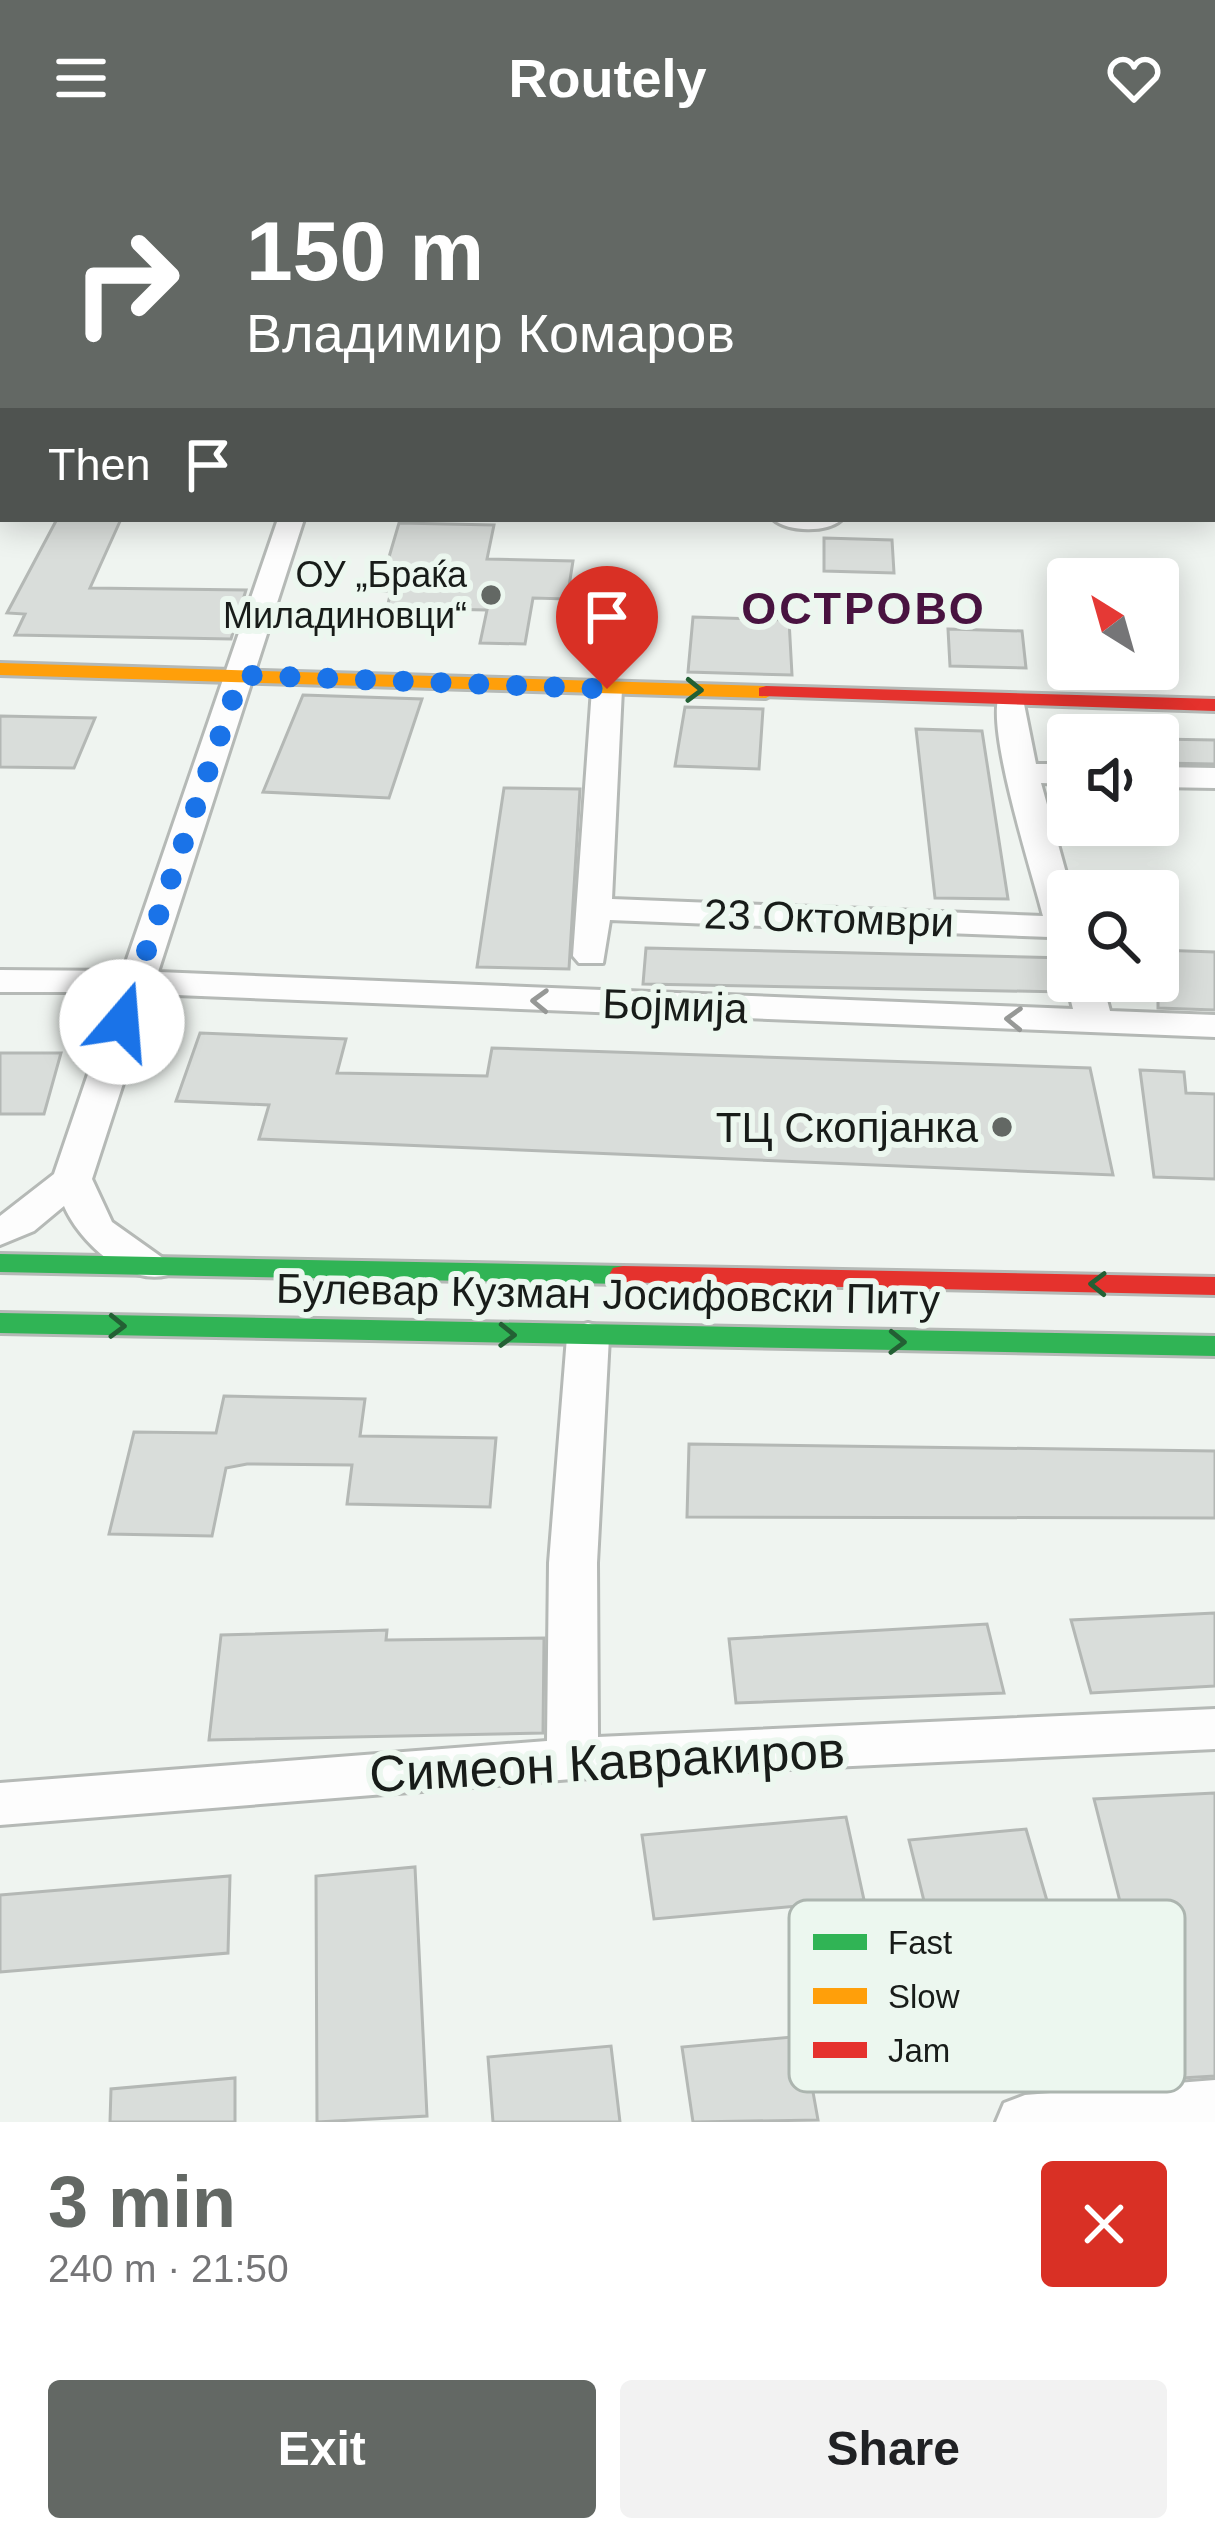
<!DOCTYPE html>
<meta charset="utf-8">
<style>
:root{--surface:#fff;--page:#f2f2f2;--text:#202124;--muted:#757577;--accent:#636864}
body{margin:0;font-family:Arial,sans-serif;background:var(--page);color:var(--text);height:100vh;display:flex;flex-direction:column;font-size:45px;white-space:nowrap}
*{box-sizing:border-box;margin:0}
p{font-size:39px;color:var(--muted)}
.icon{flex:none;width:66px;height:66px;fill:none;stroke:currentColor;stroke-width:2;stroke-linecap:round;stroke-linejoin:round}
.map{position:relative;height:1966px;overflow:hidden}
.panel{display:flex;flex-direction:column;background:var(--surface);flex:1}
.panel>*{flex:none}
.hud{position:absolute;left:0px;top:0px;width:1215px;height:366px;box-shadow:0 6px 30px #0003;background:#636864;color:#fff;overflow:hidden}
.needle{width:78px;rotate:323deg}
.controls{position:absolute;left:1047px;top:402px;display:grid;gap:24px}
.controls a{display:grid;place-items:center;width:132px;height:132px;border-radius:12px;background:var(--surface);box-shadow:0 6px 30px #0003;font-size:60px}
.pin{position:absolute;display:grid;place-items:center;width:102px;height:102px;color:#fff;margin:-123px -51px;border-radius:50% 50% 50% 0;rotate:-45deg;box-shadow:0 0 12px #0007}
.pin .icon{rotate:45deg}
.me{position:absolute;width:132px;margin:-66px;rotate:18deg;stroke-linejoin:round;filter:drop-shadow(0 0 9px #0008)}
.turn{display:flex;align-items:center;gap:42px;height:252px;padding:0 48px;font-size:54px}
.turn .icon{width:156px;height:156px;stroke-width:2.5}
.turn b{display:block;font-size:84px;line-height:102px}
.then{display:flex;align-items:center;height:114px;padding:0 48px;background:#0003;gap:24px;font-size:45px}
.round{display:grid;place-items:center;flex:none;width:126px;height:126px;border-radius:12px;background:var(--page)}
.headline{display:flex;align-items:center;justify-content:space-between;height:204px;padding:0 48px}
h1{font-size:72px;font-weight:700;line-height:90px;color:var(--accent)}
.button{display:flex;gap:24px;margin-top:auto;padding:24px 48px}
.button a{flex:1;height:138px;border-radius:12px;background:var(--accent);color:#fff;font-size:48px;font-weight:700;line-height:138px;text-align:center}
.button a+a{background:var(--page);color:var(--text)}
header{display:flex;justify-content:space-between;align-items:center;height:156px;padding:0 48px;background:var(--accent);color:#fff;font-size:54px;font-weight:700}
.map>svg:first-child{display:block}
.building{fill:#d9ddda;stroke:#b4b8b5;stroke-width:3}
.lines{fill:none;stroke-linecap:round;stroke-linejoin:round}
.street-casing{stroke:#b5b9b6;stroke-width:6}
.fast-casing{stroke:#b5b9b6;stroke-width:6}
.slow-casing{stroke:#b5b9b6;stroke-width:6}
.jam-casing{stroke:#b5b9b6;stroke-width:6}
.street{fill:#fdfdfd;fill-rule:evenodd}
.fast{fill:#30b455;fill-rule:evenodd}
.slow{fill:#ff9f0a;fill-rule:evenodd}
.jam{fill:#e5322d;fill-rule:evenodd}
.oneway{stroke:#236034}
.oneway2{stroke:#969896}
.route{stroke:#1a73e8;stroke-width:21;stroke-dasharray:0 37.8}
.poi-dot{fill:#636864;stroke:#ecf7ef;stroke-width:4.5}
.labels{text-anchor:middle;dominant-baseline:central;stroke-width:12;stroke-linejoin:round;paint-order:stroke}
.far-poi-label{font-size:36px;fill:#181c19;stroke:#ecf7ef;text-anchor:end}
.street-label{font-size:42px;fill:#181c19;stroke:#ecf7ef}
.poi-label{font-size:42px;fill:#181c19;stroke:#ecf7ef;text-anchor:end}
.far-district-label{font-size:45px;font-weight:bold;letter-spacing:3px;fill:#481340;stroke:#ecf7ef}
.near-street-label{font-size:51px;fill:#181c19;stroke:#ecf7ef}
.key{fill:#ecf7ef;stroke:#acb5af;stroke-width:3}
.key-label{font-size:33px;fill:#181c19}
</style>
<header><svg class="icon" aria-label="menu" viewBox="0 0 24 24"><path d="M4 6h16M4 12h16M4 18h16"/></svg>Routely<svg class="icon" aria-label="heart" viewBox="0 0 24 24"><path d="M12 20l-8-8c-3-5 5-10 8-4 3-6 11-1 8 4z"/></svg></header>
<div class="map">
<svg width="1215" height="1966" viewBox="0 0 1215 1966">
<rect width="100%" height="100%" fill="#eff4f0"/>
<g class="building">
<path d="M57 363H121L90 432 246 434 231 483 15 479 25 458 7 457Z"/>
<path d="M399 367 494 369 487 403 573 405 567 443 533 442 525 488 480 487 487 454 387 452 391 435H379Z"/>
<path d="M824 382 892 384 894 417 824 415Z"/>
<path d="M693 461 789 464 792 519 688 516Z"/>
<path d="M948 473 1022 475 1026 512 950 510Z"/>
<path d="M303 539 422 543 389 642 263 636Z"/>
<path d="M685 551 763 553 759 613 675 610Z"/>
<path d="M0 560 95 562 74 612 0 611Z"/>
<path d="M916 573 982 575 1008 743 935 742Z"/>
<path d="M1158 583 1215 584V608L1158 607Z"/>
<path d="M504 632 580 633 569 813 477 811Z"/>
<path d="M646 792 1066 802 1068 818 1062 823 1064 836 643 828Z"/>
<path d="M1158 794 1215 796V854L1158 852Z"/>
<path d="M200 877 346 883 337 917 487 920 492 892 1090 912 1113 1019 259 983 269 949 176 945Z"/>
<path d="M0 897H61L44 958H0Z"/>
<path d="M1140 914 1184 916 1186 937 1215 938V1023L1154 1021Z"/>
<path d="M224 1240 365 1243 360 1280 496 1282 490 1351 347 1348 352 1309 247 1308 226 1312 212 1380 109 1378 134 1276 216 1277Z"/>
<path d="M689 1288 1215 1295V1362L687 1361Z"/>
<path d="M1215 1457V1530L1091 1537 1071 1464Z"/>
<path d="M987 1468 1004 1537 736 1547 729 1483Z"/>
<path d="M387 1474 386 1484 544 1482 543 1577 209 1584 221 1479Z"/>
<path d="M1215 1637V1920L1165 1923 1094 1643Z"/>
<path d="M846 1661 864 1744 654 1763 642 1679Z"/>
<path d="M1026 1673 1098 1919 970 1932 909 1684Z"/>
<path d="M415 1711 427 1960 317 1966 316 1720Z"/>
<path d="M230 1720 228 1797 0 1816V1739Z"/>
<path d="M803 1880 818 1964 693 1966 682 1891Z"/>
<path d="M611 1890 620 1966H493L488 1901Z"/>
<path d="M235 1922V1966H110L111 1933Z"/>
</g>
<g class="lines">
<defs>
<g id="street">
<path d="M696 0H720L722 3H698Z"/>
<rect x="0" y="68" width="3" height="13"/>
<path d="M278 363H304L158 816 1073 853 1066 825 1068 822 1102 825 1110 855 1215 859V881L152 838 92 1023 112 1066 174 1110 168 1119C126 1130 79 1085 64 1050L34 1075 0 1089V1060L54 1018 116 836H0V814L123 815Z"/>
<path d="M773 363H841V364C826 377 788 376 773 363Z"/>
<path d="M607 524 622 533 612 743 1043 760C1033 719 984 569 1000 538H1022L1036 608H1068V628L1041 627 1071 735 1068 798 1056 794 1049 781 610 764 603 807H579L573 800 592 533Z"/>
<path d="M1158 611 1215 612V632L1158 631Z"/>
<path d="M588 1167 603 1171 609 1181 597 1407 598 1581 1215 1553V1593L572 1623 0 1669V1627L547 1585 549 1407 567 1181 573 1171Z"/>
<path d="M1215 1924V1966H996L1004 1947 1025 1939Z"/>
</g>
<g id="fast">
<path d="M0 1098 623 1110 637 1119 623 1128 0 1116Z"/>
<path d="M0 1157 1215 1180V1200L0 1177Z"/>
</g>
<path id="slow" d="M0 507 766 530 776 536 766 542 0 519Z"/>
<g id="jam">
<path d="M766 530 1215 543V555L759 540V532Z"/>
<path d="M623 1110 1215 1121V1139L613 1126 609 1119 613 1112Z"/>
</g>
</defs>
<use href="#street" class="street-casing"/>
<use href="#fast" class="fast-casing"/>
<use href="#slow" class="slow-casing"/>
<use href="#jam" class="jam-casing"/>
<use href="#street" class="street"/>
<use href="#fast" class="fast"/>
<use href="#slow" class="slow"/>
<use href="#jam" class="jam"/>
</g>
<defs><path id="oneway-chevron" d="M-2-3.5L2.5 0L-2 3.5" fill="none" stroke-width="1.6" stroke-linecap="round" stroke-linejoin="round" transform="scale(3)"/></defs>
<g class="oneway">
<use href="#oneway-chevron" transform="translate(694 534) rotate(1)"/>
<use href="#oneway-chevron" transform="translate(1098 1128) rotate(-179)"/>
<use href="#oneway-chevron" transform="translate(117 1170) rotate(1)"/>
<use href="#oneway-chevron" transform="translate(507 1179) rotate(1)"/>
<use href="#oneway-chevron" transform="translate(897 1186) rotate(1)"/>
</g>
<g class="oneway2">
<use href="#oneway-chevron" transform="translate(540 845) rotate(-178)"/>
<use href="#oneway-chevron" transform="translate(1014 863) rotate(-178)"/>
</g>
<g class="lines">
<path class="route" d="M122 866 241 519 607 533"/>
</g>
<g class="poi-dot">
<circle cx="491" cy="439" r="12"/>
<circle cx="1002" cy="971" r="12"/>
</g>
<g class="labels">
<g class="far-poi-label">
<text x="467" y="418">ОУ „Браќа<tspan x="467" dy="41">Миладиновци“</tspan></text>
</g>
<g class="street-label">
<text transform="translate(829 762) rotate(2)">23 Октомври</text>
<text transform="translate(675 850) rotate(2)">Бојмија</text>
<text transform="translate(608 1138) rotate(1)">Булевар Кузман Јосифовски Питу</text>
</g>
<g class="poi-label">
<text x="978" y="971">ТЦ Скопјанка</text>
</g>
<g class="far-district-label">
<text x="864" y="452">ОСТРОВО</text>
</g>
<g class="near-street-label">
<text transform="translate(607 1606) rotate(-3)">Симеон Кавракиров</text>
</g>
</g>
<rect x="789" y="1744" width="396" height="192" rx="18" class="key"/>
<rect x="813" y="1778" width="54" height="16" fill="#30b455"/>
<rect x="813" y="1832" width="54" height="16" fill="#ff9f0a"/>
<rect x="813" y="1886" width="54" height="16" fill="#e5322d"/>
<g class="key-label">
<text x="888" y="1798">Fast</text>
<text x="888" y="1852">Slow</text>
<text x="888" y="1906">Jam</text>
</g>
</svg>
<div class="controls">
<a><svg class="needle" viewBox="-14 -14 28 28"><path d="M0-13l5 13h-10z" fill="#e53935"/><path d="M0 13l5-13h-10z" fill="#757577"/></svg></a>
<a><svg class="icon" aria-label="sound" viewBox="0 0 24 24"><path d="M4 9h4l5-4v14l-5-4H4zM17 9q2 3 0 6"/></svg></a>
<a><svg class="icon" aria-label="search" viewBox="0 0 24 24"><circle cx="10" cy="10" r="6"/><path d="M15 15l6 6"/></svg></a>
</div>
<div class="pin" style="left:607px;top:533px;background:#d93025"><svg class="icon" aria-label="arrive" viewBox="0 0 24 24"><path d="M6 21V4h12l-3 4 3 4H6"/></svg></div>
<svg class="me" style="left:122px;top:866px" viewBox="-20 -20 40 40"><circle r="19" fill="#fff"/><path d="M0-13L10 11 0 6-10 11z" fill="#1a73e8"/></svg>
<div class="hud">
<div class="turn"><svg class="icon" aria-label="right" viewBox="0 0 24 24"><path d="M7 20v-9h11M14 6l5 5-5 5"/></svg><div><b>150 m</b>Владимир Комаров</div></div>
<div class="then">Then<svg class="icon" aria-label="arrive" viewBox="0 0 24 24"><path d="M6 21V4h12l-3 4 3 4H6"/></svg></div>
</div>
</div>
<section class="panel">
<div class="headline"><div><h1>3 min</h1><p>240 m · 21:50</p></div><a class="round" style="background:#d93025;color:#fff"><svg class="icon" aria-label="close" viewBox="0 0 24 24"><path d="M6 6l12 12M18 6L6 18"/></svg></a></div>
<div class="button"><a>Exit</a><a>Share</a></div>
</section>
